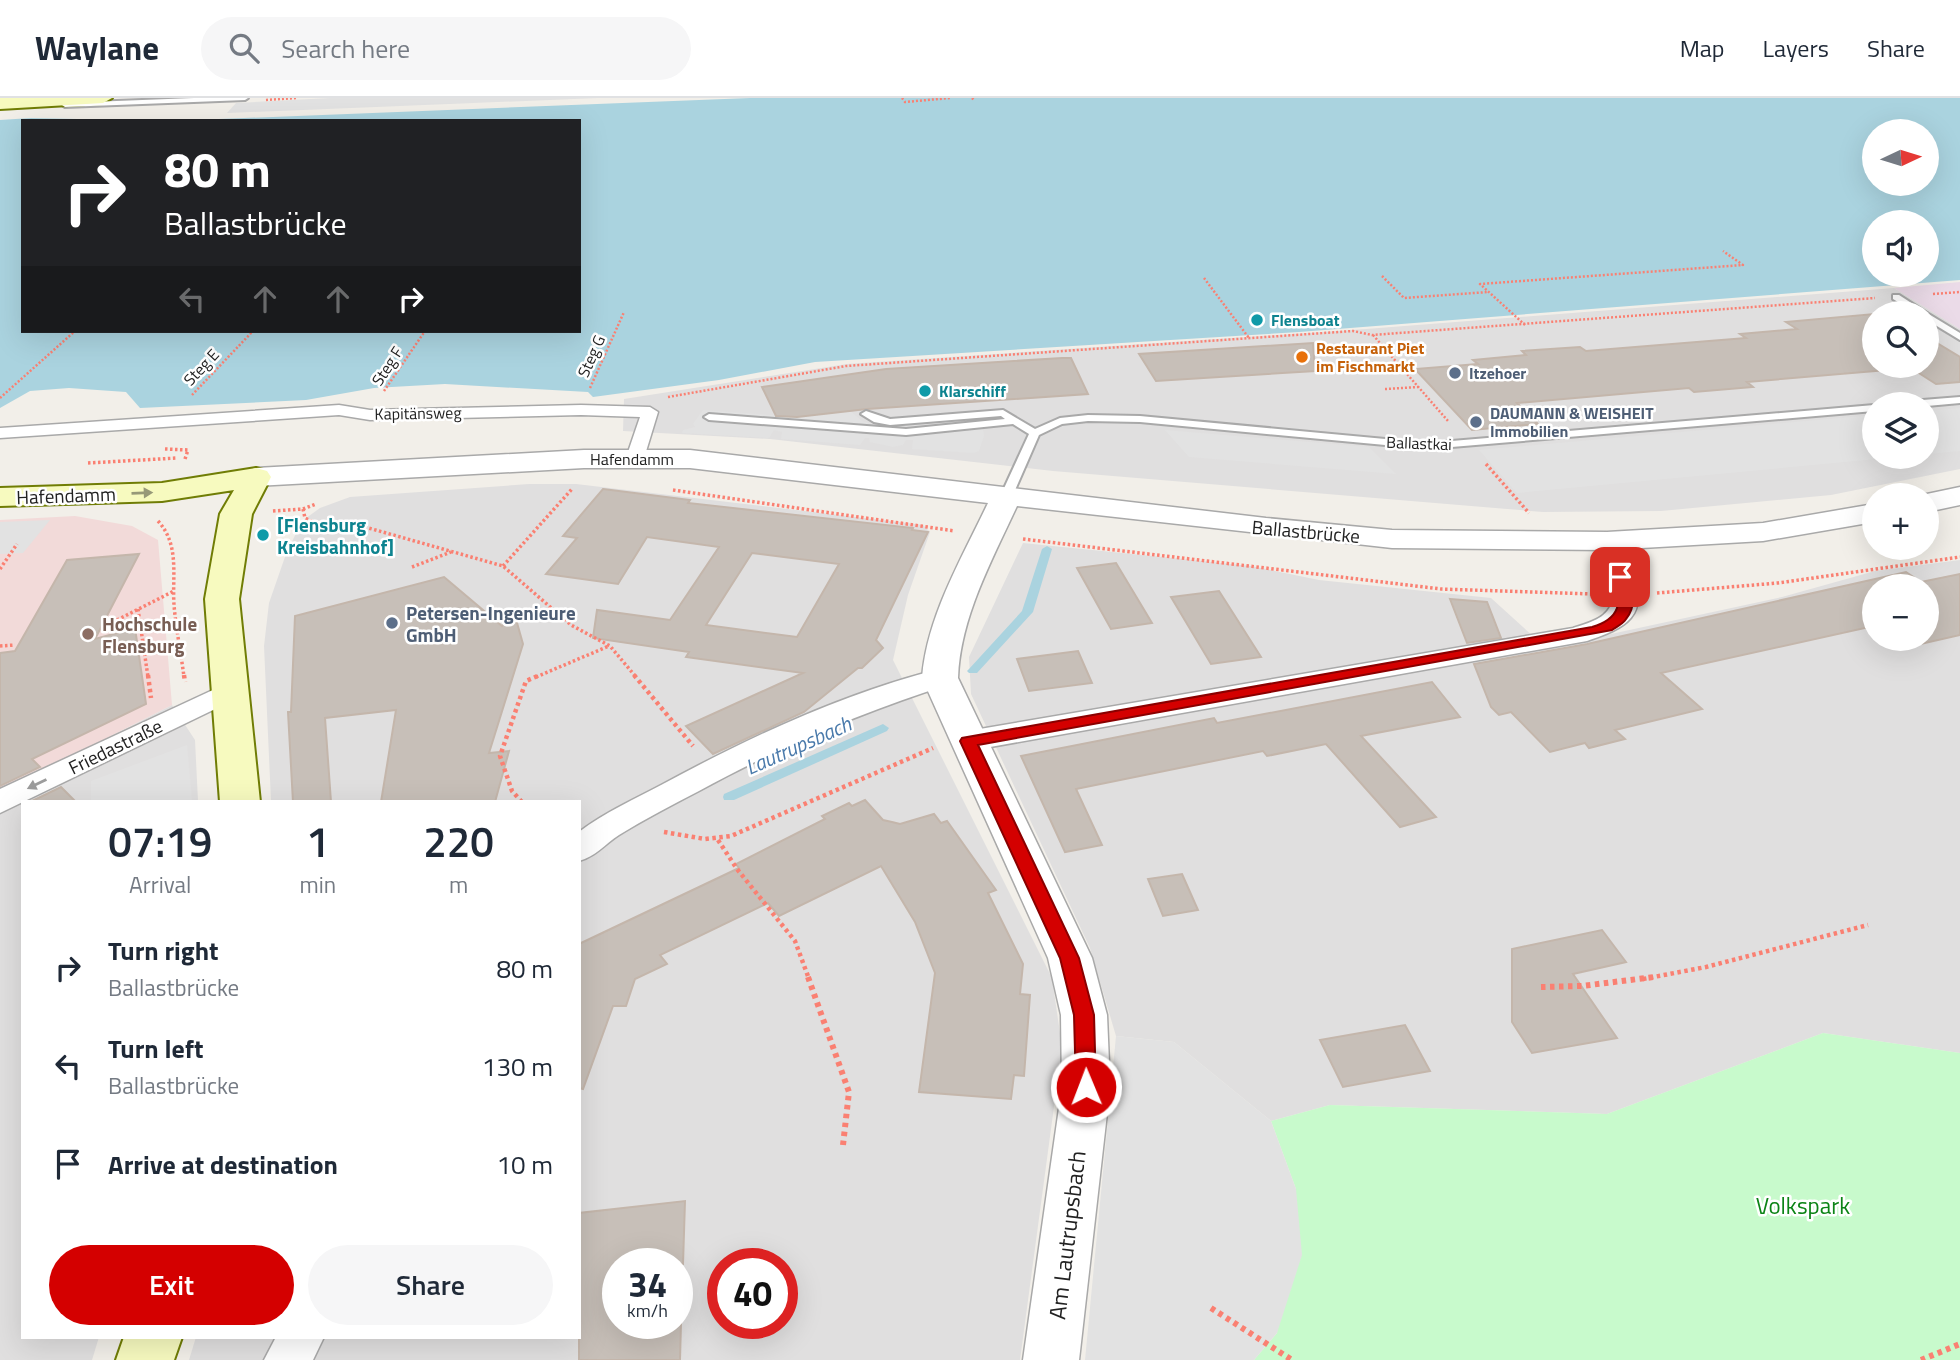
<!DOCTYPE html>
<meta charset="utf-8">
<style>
:root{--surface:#fff;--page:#f6f6f7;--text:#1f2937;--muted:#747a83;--line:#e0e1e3;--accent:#d40000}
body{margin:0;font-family:"Titillium Web",sans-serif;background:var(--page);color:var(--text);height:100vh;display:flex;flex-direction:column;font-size:26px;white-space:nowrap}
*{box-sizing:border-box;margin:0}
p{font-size:23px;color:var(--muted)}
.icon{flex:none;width:38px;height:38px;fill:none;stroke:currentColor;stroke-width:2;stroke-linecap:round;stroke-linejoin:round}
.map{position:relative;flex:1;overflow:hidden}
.details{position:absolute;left:21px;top:702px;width:560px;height:539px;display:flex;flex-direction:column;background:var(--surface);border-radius:0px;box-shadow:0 7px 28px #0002}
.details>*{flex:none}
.guide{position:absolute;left:21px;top:21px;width:560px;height:214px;border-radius:0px;box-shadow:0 7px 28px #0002;background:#202124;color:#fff;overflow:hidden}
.needle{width:46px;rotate:86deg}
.tools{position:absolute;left:1862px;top:21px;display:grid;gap:14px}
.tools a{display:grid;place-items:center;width:77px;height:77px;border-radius:50%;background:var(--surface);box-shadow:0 7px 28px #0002;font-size:35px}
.speed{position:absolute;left:602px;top:1150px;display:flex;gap:14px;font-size:35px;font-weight:700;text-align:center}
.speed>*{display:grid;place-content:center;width:91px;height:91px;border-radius:50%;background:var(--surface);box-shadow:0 7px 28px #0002;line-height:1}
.speed small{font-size:18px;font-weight:400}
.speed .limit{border:10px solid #d22;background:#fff;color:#111}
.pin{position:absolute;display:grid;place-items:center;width:60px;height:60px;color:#fff;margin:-30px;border-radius:14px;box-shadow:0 4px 10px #0006}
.me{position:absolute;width:77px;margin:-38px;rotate:359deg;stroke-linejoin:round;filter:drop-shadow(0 0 5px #0008)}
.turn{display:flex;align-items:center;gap:24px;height:147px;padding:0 28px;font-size:32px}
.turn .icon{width:91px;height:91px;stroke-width:2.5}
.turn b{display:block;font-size:49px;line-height:60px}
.lanes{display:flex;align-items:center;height:66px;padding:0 28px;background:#0003;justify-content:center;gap:35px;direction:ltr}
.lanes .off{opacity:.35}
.eta{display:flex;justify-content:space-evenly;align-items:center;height:119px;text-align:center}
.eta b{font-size:42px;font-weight:600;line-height:49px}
.cta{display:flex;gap:14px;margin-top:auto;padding:14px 28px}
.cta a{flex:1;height:80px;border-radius:42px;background:var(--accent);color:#fff;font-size:28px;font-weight:600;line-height:80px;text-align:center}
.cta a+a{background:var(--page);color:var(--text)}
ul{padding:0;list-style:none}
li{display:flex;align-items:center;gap:21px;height:98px;padding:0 28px}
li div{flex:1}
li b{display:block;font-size:26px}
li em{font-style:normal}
header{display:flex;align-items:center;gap:42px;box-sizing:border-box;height:98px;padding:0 35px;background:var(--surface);border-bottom:2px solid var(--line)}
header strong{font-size:33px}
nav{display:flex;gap:38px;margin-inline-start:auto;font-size:24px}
.search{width:490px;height:63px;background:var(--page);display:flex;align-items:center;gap:18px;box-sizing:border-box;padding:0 24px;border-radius:38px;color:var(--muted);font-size:26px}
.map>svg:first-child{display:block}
.residential{fill:#e0dfdf;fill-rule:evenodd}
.commercial{fill:#f2dad9}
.industrial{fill:#ebdbe8}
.park{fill:#c8facc}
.parking{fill:#e2e2e2}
.water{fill:#aad3df;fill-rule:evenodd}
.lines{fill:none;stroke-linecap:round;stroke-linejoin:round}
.stream{fill:#aad3df;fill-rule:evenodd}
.building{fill:#c7bfb8;stroke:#c4b6ab;stroke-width:2;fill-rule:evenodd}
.service-casing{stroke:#a9a9a9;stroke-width:4}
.pedestrian-casing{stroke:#a9a9a9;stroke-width:3}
.minor-casing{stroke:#a9a9a9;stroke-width:3}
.tertiary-casing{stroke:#a9a9a9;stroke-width:3}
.secondary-casing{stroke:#707d05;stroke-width:4}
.path-far3{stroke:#fa8072;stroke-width:2.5;stroke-dasharray:2 2;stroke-linecap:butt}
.path-far2{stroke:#fa8072;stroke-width:3.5;stroke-dasharray:2.5 2.5;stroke-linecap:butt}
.path-far1{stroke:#fa8072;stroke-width:4.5;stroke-dasharray:3.5 3.5;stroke-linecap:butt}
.path{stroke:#fa8072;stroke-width:6;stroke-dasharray:4.5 4.5;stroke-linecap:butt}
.service{fill:#fff;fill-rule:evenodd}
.pedestrian{fill:#fff;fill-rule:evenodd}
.minor{fill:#fff;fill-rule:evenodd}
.tertiary{fill:#fff;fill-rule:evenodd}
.secondary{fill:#f7fabf;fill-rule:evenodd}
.oneway{fill:#979978}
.oneway2{fill:#9c9c9c}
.route{fill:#d40000;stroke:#8a0000;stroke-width:2}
.culture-dot{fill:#0f9aa8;stroke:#fff;stroke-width:2.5}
.food-dot{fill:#e8710a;stroke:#fff;stroke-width:2.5}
.service-dot{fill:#5c6f8a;stroke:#fff;stroke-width:2.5}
.education-dot{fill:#8d6e63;stroke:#fff;stroke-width:2.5}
.labels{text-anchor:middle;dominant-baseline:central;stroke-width:5;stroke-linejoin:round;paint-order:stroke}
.far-culture-label{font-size:16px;font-weight:bold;fill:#0d838f;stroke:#fff;text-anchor:start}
.far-food-label{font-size:16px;font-weight:bold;fill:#c56008;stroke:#fff;text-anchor:start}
.far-street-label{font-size:16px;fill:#222;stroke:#fff}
.far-service-label{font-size:16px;font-weight:bold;fill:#4e5e75;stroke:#fff;text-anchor:start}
.street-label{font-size:19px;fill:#222;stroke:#fff}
.culture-label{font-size:19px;font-weight:bold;fill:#0d838f;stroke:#fff;text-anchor:start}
.service-label{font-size:19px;font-weight:bold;fill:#4e5e75;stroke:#fff;text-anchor:start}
.education-label{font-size:19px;font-weight:bold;fill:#785e54;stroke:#fff;text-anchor:start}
.water-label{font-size:21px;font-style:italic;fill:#4a7aab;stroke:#fff}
.near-park-label{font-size:23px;fill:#0c8416;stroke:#fff}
.near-street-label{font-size:23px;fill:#222;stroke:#fff}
</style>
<header>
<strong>Waylane</strong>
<div class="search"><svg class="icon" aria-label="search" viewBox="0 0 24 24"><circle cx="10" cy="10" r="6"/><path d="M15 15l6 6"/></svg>Search here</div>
<nav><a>Map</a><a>Layers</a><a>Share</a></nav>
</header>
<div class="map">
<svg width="1960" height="1262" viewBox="0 0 1960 1262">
<rect width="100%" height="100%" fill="#f2efe9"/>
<g class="residential">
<path d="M1894 190 1960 231V371L1831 397 1661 413 1543 414 1053 373 770 341 623 333 624 301 847 266 1366 231ZM1874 215H1927V268H1874ZM1874 306H1927V359H1874Z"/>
<path d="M529 386H576L923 427 930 434 908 497 893 562 1052 880 1062 949 1020 1262H189L196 1239H579V704L271 703 264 548 269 505 286 456 302 423 320 410 350 399ZM618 1166H677V1225H618ZM723 1166H782V1225H723Z"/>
<path d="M1023 445 1251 468 1319 482 1491 500 1546 550 1782 499 1875 473 1960 462V955L1823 935 1607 1016 1330 1007 1271 1023 1174 944 1116 938 1090 850 971 596 969 559ZM1874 488H1927V541H1874Z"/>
<path d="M172 607 195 642 198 703 23 704V1239H99L92 1262H0V694Z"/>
</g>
<path class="commercial" d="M75 418 132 428 158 442 172 607 0 694V422Z"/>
<path class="industrial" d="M1960 184V231L1894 190Z"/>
<path class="park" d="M1823 935 1960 955V1262H1254L1277 1235 1296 1091 1271 1023 1330 1007 1607 1016Z"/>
<g class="parking">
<path d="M330 0H598L227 15 236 5Z"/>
<path d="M1960 310V353L1927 356V313Z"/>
<path d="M703 312 797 319 850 313 862 323 885 330 982 324 984 338 979 353 974 355 912 351 913 342H906L903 347 893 349 870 344 869 340H865L860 347 781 341 782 334 774 332 769 340 682 335 683 332 695 329 693 326Z"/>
<path d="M1874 317V359H1898L1517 395 1479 352Z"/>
<path d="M1165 332 1369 349 1396 376 1189 359Z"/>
<path d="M50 422 23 455 0 456V424Z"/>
<path d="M187 647 192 703H91V683Z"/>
<path d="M1116 938 1174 944 1271 1023 1296 1091 1302 1157 1277 1235 1254 1262H1085Z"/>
</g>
<path class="water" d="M750 0H1960V182L1299 234 815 264 719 282 593 299 588 294 445 286 374 290 306 302 140 310 126 294 69 290 30 293 0 310V22L31 20 169 23ZM23 23H579V233H23ZM1874 33H1927V86H1874ZM1927 124V177H1874V124Z"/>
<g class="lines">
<g class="stream">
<path d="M1047 448 1052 451 1033 514 977 575H969L967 573 969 571 1022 513 1042 451Z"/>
<path d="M883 626 889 630 887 633 734 702H724L723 699 724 696Z"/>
</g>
</g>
<g class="building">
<path d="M1874 216V268H1927V239L1960 259V284L1936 286 1911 270 1747 284 1753 289 1694 294 1689 290 1517 305 1538 326 1472 332 1415 271 1478 266 1473 262 1526 257 1522 253 1580 249 1586 253 1746 240 1740 236 1797 231 1786 224Z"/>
<path d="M1313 245 1315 273 1156 283 1139 256Z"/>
<path d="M1062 260H1071L1088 296 867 311 797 319 776 318 762 289 886 271Z"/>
<path d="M603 391 690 402 688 405 913 430 912 432 928 434 876 542 883 550 862 570H858L804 614 713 656 686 628 803 575 686 559 689 554 593 540 597 512 670 522 719 449 647 439 618 486 546 476 577 440 563 438ZM752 455 839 466 797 539 706 527Z"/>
<path d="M139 456 95 541 135 530 146 606 32 661 40 669 0 688V555L15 553 67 462Z"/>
<path d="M1116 465 1152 525 1111 531 1077 470Z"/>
<path d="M1906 474 1921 484 1960 476V537L1912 548 1901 541H1927V488H1874V528L1661 575 1702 611 1615 632 1625 641 1589 650 1585 645 1550 654 1511 614 1499 617 1491 609 1474 566 1587 546Z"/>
<path d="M444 479 502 528 514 514 523 546 489 655 509 653 495 704H381L396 612 325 620 331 704H293L288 614H291L295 518Z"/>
<path d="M1219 493 1261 559 1211 566 1171 499Z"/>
<path d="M1450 501 1487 504 1501 540 1467 545Z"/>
<path d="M1078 553 1092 585 1029 593 1017 561Z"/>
<path d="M1432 584 1460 619 1361 638 1436 719 1400 729 1326 646 1267 658 1263 653 1076 691 1102 747 1065 754 1021 658 1214 620 1217 625Z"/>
<path d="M61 689 76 704H30Z"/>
<path d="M865 702 883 722 892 724 900 726 934 716 941 725 947 723 996 792 988 795 1023 866 1020 896 1030 897 1024 978 1014 977 1011 1001 919 994 935 875 915 824 881 768 779 818 768 805 660 857 667 866 635 881 626 908H613L583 991 579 990V846L739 770 736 766 825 721 822 718 849 705 852 708Z"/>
<path d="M1182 776 1198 812 1163 818 1148 781Z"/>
<path d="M1602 832 1626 864 1573 876 1617 940 1532 955 1512 924V851Z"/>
<path d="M1405 927 1430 973 1343 989 1320 942Z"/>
<path d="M685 1103 683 1166H618V1225H681L680 1262H579V1115Z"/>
</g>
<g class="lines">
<defs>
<g id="service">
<path d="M194 0H248L245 2 65 9 62 7 65 5Z"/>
<path d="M1893 197H1899L1927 215H1916L1893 201Z"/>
<path d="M1927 215 1960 235V242L1927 222Z"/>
<path d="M1960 299V305L1927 308 1905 306 1910 303Z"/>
<path d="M1874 307V313L1428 351 1140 324 1088 323 1062 326 1039 337 1012 399 1006 402 1000 399 1029 336 1013 326 906 337 709 322 704 319 709 316 906 331 1005 321 1001 318 890 327 874 324 861 316 866 313 890 321 1003 312 1035 331 1060 320 1088 317 1140 318 1428 345Z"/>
</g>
<path id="pedestrian" d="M339 307 370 312 581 307 650 309 658 314 644 360 635 365 626 360 640 319 581 317 370 322 339 317 0 340V330Z"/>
<g id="minor">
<path d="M1607 435 1616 438C1623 448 1627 461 1632 473 1650 518 1626 530 1587 543L968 653 957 650 953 643 957 636 968 633 1573 530C1588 525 1607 521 1612 504L1608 478 1594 443 1598 438Z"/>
<path d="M940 571 950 574 954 580 950 586C863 614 779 649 699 693 672 707 645 721 619 737 605 746 595 759 579 763V734C605 714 635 701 663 686 750 639 844 595 940 571Z"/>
<path d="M230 584 240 587 244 593 240 599 0 715V691Z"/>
<path d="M276 1239H324L313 1262H264Z"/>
</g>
<g id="tertiary">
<path d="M584 352H690L1266 420 1392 432 1607 434 1763 425 1874 406V424L1763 443 1607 452 1392 450 1017 408C992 462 960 520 958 580L1092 860 1107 917 1110 989 1079 1262H1023L1062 989 1061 917 1048 860 922 580C927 518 962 460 988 405L690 370H584L256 388 246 385 241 379 246 373 256 370Z"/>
<path d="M1960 389V407L1927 414V397H1922Z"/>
</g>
<g id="secondary">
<path d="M0 0H112L103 5 0 11Z"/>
<path d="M256 370 267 373 271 379 252 416 239 501 260 704H220L205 501 220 416 234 392 162 403 0 408V390L162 385Z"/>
<path d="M124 1239H182L174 1262H116Z"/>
</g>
</defs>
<use href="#service" class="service-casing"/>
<use href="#pedestrian" class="pedestrian-casing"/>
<use href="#minor" class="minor-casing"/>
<use href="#tertiary" class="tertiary-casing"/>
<use href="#secondary" class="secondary-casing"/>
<g class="path-far3">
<path d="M902 0 905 4 950 0"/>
<path d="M972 0 974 2"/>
<path d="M266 2 296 0"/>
<path d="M1382 178 1404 200 1488 194"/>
<path d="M1204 180 1249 240"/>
<path d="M1933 196 1960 194"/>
<path d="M1525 227 1480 186 1743 167 1723 153"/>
<path d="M1373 237 1448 323"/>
<path d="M590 290 624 214"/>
<path d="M1385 291 1418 289"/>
<path d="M384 293 425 233"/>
<path d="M192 297 253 233"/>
<path d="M668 299 846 268 1353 233 1372 237 1875 200"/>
<path d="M0 300 75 233"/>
</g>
<g class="path-far2">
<path d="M165 351 188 352 185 361"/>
<path d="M88 365 177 360"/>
<path d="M1486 366 1529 415"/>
<path d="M673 392 955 433"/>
<path d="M303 411 305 420 315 425 365 429 503 468 571 527 610 548 636 579"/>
<path d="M273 413 303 411 316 406"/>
<path d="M158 423C180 447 172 478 174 507 176 531 181 555 184 579"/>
<path d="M1023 441 1441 491 1592 496"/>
<path d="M503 468 572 391"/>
<path d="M412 469 451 454"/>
<path d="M0 471 17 446"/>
<path d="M1657 495 1778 485 1960 459"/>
<path d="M138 511 148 579"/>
<path d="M117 522 174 493"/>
<path d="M0 548 15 547"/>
<path d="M536 579 609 548"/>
</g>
<g class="path-far1">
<path d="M148 577 151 600"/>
<path d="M184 577 185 584"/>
<path d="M634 577 693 648"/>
<path d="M522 704 512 693 500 658 526 583 540 577"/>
<path d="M664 734 705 741 731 738 933 650"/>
<path d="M718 742 737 771 795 843 809 881"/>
<path d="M1643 881 1706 869 1868 827"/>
</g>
<g class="path">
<path d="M808 879 849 994 843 1047"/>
<path d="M1541 889 1582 888 1654 879"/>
<path d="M1211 1210 1292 1262"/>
<path d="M1921 1262 1960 1246"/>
</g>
<use href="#service" class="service"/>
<use href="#pedestrian" class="pedestrian"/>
<use href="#minor" class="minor"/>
<use href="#tertiary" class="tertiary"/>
<use href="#secondary" class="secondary"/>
</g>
<defs><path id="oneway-solid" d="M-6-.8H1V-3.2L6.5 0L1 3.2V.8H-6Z" transform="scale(1.75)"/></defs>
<use class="oneway" href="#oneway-solid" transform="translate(142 395) rotate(-2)"/>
<use class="oneway2" href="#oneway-solid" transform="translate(37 686) rotate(154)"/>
<path class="route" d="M1620 475C1637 481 1636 509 1626 521 1623 526 1616 529 1612 532L978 647 1079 860 1094 917 1096 989 1093 995 1086 997 1079 995 1076 989 1074 917 1060 860 960 643 962 640 1592 529C1620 521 1623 504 1614 479Z"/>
<g class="culture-dot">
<circle cx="1257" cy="222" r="7"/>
<circle cx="925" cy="293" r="7"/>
<circle cx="263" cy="437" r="7"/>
</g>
<circle class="food-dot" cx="1302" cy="259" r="7"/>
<g class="service-dot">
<circle cx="1455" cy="275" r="7"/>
<circle cx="1476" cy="324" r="7"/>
<circle cx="392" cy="525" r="7"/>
</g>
<circle class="education-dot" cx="88" cy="536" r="7"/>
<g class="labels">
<g class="far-culture-label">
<text x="1271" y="222">Flensboat</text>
<text x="939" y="293">Klarschiff</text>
</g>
<g class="far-food-label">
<text x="1316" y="250">Restaurant Piet<tspan x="1316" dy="18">im Fischmarkt</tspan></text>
</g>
<g class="far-street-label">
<text transform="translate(591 258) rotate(-66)">Steg G</text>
<text transform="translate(387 268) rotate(-57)">Steg F</text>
<text transform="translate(201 269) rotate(-47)">Steg E</text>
<text transform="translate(418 315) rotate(-1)">Kapitänsweg</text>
<text transform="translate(1419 345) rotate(2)">Ballastkai</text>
<text x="632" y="361">Hafendamm</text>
</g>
<g class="far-service-label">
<text x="1469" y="275">Itzehoer</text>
<text x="1490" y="315">DAUMANN &amp; WEISHEIT<tspan x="1490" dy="18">Immobilien</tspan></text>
</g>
<g class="street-label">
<text transform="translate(66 397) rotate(-2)">Hafendamm</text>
<text transform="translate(1306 433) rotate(5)">Ballastbrücke</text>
<text transform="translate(115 648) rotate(-26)">Friedastraße</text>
</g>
<g class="culture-label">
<text x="277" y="426">[Flensburg<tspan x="277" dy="22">Kreisbahnhof]</tspan></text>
</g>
<g class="service-label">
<text x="406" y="514">Petersen-Ingenieure<tspan x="406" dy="22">GmbH</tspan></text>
</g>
<g class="education-label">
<text x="102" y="525">Hochschule<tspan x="102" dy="22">Flensburg</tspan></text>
</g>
<g class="water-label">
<text transform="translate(798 647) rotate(-24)">Lautrupsbach</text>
</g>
<g class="near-park-label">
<text x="1803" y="1107">Volkspark</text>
</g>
<g class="near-street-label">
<text transform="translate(1067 1137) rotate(-83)">Am Lautrupsbach</text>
</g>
</g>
</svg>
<div class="tools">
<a><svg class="needle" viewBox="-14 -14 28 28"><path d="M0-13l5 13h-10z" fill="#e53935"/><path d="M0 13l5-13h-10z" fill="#747a83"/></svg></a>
<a><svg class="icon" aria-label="sound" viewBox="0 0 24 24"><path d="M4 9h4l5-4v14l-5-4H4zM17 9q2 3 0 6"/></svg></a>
<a><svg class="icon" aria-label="search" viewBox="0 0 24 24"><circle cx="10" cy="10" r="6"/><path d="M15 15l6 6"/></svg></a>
<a><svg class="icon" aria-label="layers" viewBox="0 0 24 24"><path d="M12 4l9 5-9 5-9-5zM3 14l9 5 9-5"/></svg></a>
<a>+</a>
<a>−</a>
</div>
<div class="speed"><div>34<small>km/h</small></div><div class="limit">40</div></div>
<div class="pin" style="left:1620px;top:479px;background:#d93025"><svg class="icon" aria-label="arrive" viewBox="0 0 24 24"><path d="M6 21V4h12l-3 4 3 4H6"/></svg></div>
<svg class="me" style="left:1086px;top:989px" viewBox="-20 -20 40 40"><circle r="17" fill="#d40000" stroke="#fff" stroke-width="3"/><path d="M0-11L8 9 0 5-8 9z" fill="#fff"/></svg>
<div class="guide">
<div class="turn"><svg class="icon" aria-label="right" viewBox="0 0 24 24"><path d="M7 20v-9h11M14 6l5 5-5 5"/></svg><div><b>80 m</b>Ballastbrücke</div></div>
<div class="lanes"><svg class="icon off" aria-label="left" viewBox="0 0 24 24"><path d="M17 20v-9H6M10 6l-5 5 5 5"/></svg><svg class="icon off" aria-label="ahead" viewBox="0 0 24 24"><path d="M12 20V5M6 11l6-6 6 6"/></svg><svg class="icon off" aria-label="ahead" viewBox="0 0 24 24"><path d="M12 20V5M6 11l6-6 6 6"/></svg><svg class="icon" aria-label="right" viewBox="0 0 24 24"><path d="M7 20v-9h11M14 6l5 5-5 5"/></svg></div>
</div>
<section class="details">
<div class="eta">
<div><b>07:19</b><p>Arrival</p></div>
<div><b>1</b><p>min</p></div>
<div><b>220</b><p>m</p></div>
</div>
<ul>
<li><svg class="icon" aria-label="right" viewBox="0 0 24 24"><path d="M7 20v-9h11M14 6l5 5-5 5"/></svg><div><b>Turn right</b><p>Ballastbrücke</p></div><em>80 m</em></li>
<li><svg class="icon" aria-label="left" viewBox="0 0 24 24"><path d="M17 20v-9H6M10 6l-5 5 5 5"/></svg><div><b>Turn left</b><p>Ballastbrücke</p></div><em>130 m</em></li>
<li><svg class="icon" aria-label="arrive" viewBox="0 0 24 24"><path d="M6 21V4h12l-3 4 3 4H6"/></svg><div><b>Arrive at destination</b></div><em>10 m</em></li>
</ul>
<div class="cta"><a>Exit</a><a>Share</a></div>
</section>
</div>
